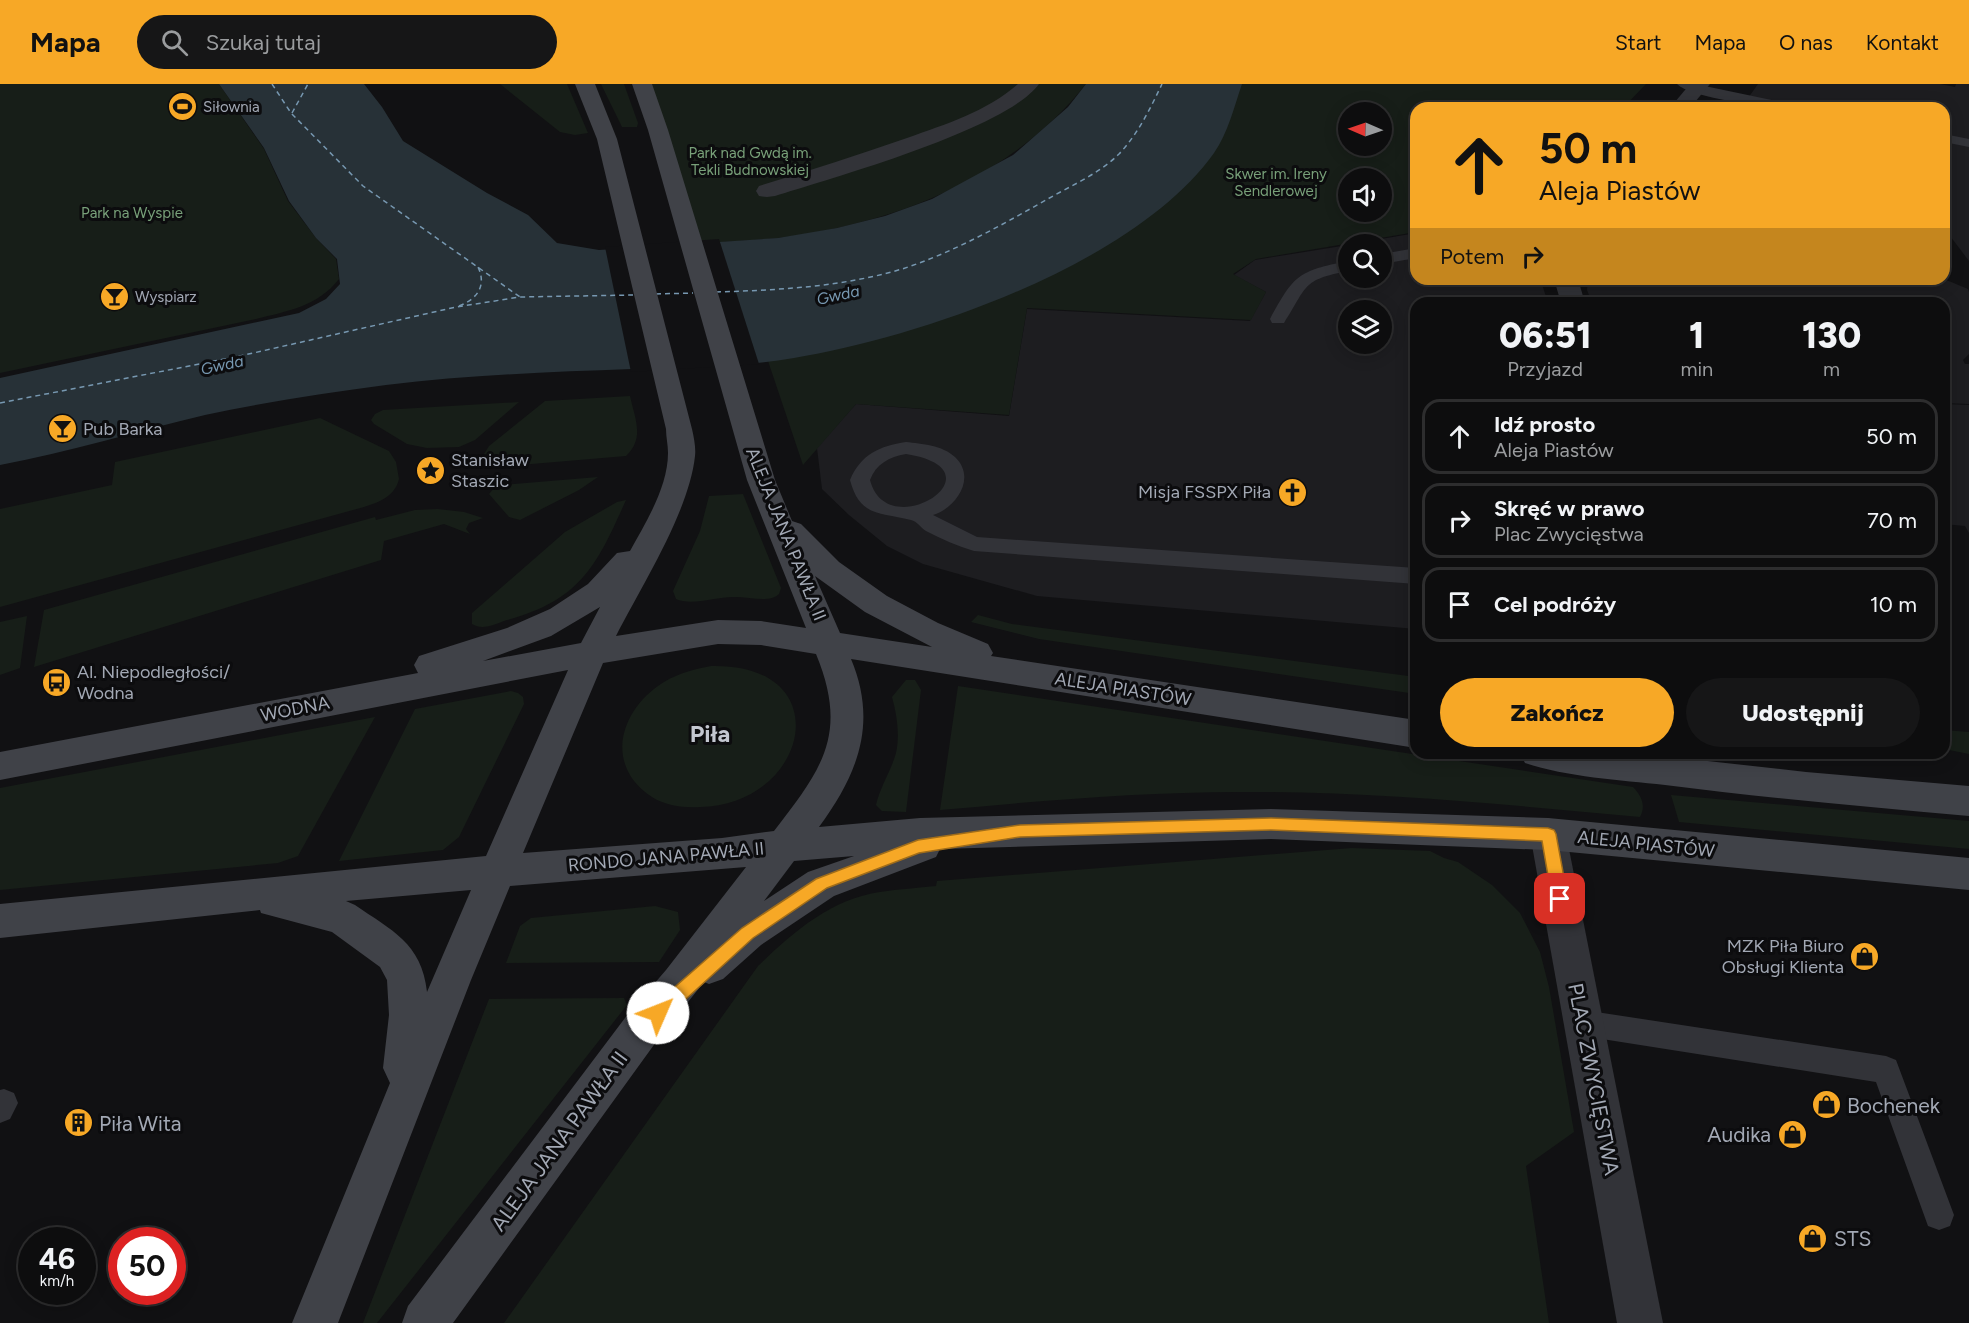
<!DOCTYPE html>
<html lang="pl">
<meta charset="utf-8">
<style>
:root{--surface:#0d0d0e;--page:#161617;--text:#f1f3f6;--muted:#9a9c9e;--line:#2d2d2e;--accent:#f7a826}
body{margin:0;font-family:Figtree,sans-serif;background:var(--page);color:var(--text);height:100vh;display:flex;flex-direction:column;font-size:22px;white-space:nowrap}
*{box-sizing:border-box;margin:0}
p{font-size:20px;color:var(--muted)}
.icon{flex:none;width:33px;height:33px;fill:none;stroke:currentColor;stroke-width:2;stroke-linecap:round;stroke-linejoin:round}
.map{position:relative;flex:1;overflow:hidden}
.sheet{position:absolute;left:1410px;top:213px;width:540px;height:462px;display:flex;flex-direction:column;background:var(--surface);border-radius:18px;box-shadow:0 3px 15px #0003,0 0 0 2px var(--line)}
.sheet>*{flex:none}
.top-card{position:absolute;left:1410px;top:18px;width:540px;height:183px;border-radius:18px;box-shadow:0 3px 15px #0003,0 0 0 2px var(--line);background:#f7a826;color:#111;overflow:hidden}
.needle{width:39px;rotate:272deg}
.tools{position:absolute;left:1338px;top:18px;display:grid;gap:12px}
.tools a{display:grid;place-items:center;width:54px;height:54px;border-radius:50%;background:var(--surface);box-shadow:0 3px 15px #0003,0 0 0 2px var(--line);font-size:30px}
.speed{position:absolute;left:18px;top:1143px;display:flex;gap:12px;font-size:30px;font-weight:700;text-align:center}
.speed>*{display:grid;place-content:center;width:78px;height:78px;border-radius:50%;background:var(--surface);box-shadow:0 3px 15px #0003,0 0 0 2px var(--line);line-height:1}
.speed small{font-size:15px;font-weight:400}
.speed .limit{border:9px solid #d22;background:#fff;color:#111}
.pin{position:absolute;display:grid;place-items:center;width:51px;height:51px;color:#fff;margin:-26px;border-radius:12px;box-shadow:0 3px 9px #0006}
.me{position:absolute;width:66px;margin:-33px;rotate:46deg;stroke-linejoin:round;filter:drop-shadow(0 0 4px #0008)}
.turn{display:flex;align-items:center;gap:21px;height:126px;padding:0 30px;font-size:27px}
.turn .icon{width:78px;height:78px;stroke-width:2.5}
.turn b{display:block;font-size:42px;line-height:51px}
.then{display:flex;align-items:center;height:57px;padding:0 30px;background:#0003;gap:12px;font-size:22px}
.eta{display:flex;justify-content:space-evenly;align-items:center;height:102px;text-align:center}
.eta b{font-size:36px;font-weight:800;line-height:42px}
.cta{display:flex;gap:12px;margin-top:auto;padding:12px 30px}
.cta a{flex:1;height:69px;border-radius:36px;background:var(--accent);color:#111;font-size:24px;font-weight:800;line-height:69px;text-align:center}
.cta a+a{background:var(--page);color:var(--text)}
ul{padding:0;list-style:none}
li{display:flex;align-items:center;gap:18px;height:75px;margin:0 12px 9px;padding:0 18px;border:3px solid var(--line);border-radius:18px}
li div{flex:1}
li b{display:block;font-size:22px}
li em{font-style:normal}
header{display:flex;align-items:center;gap:36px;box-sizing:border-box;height:84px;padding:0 30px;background:var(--accent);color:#111}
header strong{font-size:28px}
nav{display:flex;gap:33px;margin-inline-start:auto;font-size:21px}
.search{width:420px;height:54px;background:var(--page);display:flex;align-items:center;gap:15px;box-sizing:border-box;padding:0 21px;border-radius:33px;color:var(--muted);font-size:22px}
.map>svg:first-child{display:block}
.built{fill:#1d1d20;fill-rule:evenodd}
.green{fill:#171e18;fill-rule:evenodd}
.water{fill:#273137}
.pier{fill:#111113}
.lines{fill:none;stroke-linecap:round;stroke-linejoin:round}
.ferry{stroke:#7798b1;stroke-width:1.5;stroke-dasharray:5 4;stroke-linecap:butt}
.lane{fill:#323338;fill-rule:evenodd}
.street{fill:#323338;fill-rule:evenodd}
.secondary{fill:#404248;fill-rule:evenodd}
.route{fill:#f7a826;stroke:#a16d19;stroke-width:1.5}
.labels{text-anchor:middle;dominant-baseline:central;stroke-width:6;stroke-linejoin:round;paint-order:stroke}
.far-poi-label{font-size:15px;fill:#a2a8b4;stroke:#0c0c0e;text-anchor:start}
.far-park-label{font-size:15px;fill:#78a079;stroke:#0c0c0e}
.far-water-label{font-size:16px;font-style:italic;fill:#7798b1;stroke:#0c0c0e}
.poi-label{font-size:18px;fill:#a2a8b4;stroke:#0c0c0e;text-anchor:start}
.street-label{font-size:18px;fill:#a2a8b4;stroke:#0c0c0e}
.near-street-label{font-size:21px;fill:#a2a8b4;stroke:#0c0c0e}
.near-poi-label{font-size:21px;fill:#a2a8b4;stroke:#0c0c0e;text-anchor:start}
.district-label{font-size:24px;font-weight:bold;fill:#c3c7d0;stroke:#0c0c0e}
</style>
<header>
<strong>Mapa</strong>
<div class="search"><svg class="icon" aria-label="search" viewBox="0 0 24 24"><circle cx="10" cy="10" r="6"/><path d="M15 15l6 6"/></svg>Szukaj tutaj</div>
<nav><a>Start</a><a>Mapa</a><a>O nas</a><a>Kontakt</a></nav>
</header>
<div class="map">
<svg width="1969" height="1239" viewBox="0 0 1969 1239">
<rect width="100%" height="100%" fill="#111113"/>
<g class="built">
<path d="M1758 0H1940L1955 3 1956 0H1969V177L1944 144V24H1741Z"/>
<path d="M1416 149V195L1541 197 1548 219H1416V545L1037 512 923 480 887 462 849 431 822 405 817 364 856 320 1009 332 1027 225 1250 237 1266 208 1234 191 1255 176 1348 161V194H1382V160H1352ZM1348 226H1382V260H1348Z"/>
<path d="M1588 195H1944L1968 205 1969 208V270L1963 276 1965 280H1969V320L1944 319V219H1592L1587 206Z"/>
<path d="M1944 320 1969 321V449L1965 442 1944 440Z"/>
</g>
<g class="green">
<path d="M0 0H219L264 65 288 117 316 154 336 175 339 195C318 222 288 227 256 235L0 289Z"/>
<path d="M500 0H567L588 49 575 51 560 48Z"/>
<path d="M601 0H624L638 39 637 43H622Z"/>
<path d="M642 0H1086C1011 94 895 140 778 154 749 157 720 158 691 160Z"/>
<path d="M1240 0H1646L1623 24H1416V148L1256 175 1233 190 1266 208 1251 236 1027 224 1009 331 856 320 803 381 767 274ZM1348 28H1382V62H1348ZM1348 94H1382V128H1348Z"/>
<path d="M630 312C635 335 645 354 626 372L495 383 486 377 484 370 489 362 545 317Z"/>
<path d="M519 318 475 356 459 363 427 364 407 360 374 340 371 336 375 330 383 326Z"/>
<path d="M320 334 389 367 396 378 399 395C395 412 380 418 364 423L0 523V425L112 401 115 378Z"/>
<path d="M598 393 579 406 520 436 509 433 489 410 494 404 503 401Z"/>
<path d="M743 410 781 504 779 510C769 520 747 512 733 513 716 513 691 522 676 515L673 507 700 447 709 412Z"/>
<path d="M626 416C597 481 581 516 507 536 495 540 483 547 472 540V529L565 448 617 418Z"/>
<path d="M438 425 464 428 483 434 469 439 466 445 470 450 444 440 384 457 381 476 34 583 44 526 375 433 376 436 415 426Z"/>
<path d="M978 531 1012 540 1416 593V610L1039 555 971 538Z"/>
<path d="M27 532 20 584 0 591V538Z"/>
<path d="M711 582C841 579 809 721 700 723 684 724 666 722 652 713 603 681 620 625 664 598 679 589 695 585 711 582Z"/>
<path d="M906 596H915L921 606 906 728 882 727 876 721C880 703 891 687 896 669 900 651 897 631 892 613Z"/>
<path d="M958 602 1633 703C1642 712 1646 722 1640 733 1507 721 1374 707 1240 708 1139 708 1040 717 940 726Z"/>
<path d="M511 607 518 609 523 613 524 620 459 753 443 766 339 777 415 625Z"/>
<path d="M375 633 298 772 278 779 0 806V704Z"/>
<path d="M1944 646 1969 648V670L1944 665Z"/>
<path d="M1671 711 1969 737V765L1679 738Z"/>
<path d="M1352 764 1430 767 1444 774 1458 778 1492 801 1520 829 1540 868 1549 903 1574 1048 1526 1082 1549 1239H504L758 882C792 849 831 815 880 808 899 805 918 804 936 802L937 797Z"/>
<path d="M655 822 678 828 680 846 659 878 506 879 520 842 531 834Z"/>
<path d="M624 914 627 921 377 1239H363L489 915Z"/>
</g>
<path class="water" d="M219 0H364L382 23 403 57 487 109 528 131 557 159 599 166 778 154 837 144 885 132 932 115 1013 71 1068 23 1086 0H1242C1234 23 1228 49 1214 69 1136 179 923 253 794 274 741 283 685 283 631 285 550 288 467 291 386 301 326 309 265 318 205 331 137 347 69 368 0 381V294L299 229 326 215 340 200 337 175 316 154 289 117 264 64Z"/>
<path class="pier" d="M719 155 759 280 631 288 605 163Z"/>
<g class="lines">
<g class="ferry">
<path d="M272 0 291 29 363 102 520 213"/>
<path d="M292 29 308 0"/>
<path d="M716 208C778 206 842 203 902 185 952 169 1000 142 1046 116 1070 102 1099 90 1119 70 1138 50 1150 25 1162 0"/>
<path d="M656 210 693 209"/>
<path d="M459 222C477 215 487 202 478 183"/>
<path d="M0 319 240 272 456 223 520 213 633 211"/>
</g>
<g class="lane">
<path d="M1677 0H1695L1791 20 1798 24C1775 24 1692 15 1677 0Z"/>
<path d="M1944 50 1969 55V63L1944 58Z"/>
<path d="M1416 164V174L1382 180V170Z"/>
<path d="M1348 177V187C1301 196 1308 202 1284 239H1272L1270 235C1294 191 1298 187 1348 177Z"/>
<path d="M906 358C922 360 942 361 955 373 977 394 956 424 933 431L977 453 1416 484V500L974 467C958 462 941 455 926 447 921 444 917 437 911 436 881 428 860 434 850 396 861 370 880 362 906 358ZM906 370C1007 386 887 463 870 396 876 380 889 373 906 370Z"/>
<path d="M1583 926 1886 972 1896 976 1954 1131 1950 1142 1939 1146 1928 1142 1876 998 1583 952 1573 948 1569 939 1573 930Z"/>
<path d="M4 1005 14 1009 18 1019 10 1035 0 1039V1006Z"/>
</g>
<g class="street">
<path d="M1018 0H1039C1007 45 832 94 775 112L767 113 759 112 756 107 759 102C809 87 858 71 907 54 946 40 986 28 1018 0Z"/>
<path d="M1690 0H1710L1690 24H1670Z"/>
<path d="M1554 195H1578L1585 219H1561Z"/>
<path d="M1548 734 1561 739 1566 750 1663 1239H1617L1530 750 1535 739Z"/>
</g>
<g class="secondary">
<path d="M575 0H595L617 55 692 345C694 354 696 364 695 372 689 428 642 501 616 552L718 536 761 537 806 544 747 396 648 46 632 0H652L668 46 775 396 792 437 801 440 839 478 887 512 938 539 988 560 993 569 991 572 1416 636V664L851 575C878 639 858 690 819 743L920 734 1271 725 1548 734 1969 774V806L1548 766 1271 755 940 765 936 773 834 812 761 861 723 895 709 900 704 898 656 958 453 1239H402L408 1222 628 930 666 886 746 783 510 802 471 896 338 1239H292L390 999 383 984 389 931 387 896 380 883 332 848 261 829 260 826 0 854V820L486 772 568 586 0 696V668L418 589 414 581 419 572 507 544 550 525 588 500 617 469 630 467C646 438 668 403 668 369 668 361 666 353 666 345L597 55ZM815 492 865 528 932 563 840 549ZM600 523 581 559 483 577 551 552ZM718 560 761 561 816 570C849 650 822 685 774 747L722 754 523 769 603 579ZM854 772 808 788 764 817 794 777ZM471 806 427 908C422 859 391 846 355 821L346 817Z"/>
<path d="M1520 669H1636L1806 688 1969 702V732C1867 723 1766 714 1665 701 1620 696 1567 693 1525 679Z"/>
</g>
</g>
<path class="route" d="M1271 734 1548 744 1554 746 1556 750 1568 815 1565 820 1560 822 1555 820 1552 815 1542 757 1271 746 1020 753 919 769 827 804 753 854 664 935 658 937 652 935 650 929 652 923 742 844 816 795 918 756 1020 741Z"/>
<defs>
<symbol id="stadium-disc" viewBox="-11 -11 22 22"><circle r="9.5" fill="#f7a826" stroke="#0c0c0e"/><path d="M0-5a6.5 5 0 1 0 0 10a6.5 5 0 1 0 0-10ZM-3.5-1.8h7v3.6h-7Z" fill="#111"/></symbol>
<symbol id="bar-disc" viewBox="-11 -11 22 22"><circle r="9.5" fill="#f7a826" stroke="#0c0c0e"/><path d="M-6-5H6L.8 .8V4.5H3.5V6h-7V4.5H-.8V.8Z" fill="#111"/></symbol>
<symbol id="sight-disc" viewBox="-11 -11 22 22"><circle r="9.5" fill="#f7a826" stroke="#0c0c0e"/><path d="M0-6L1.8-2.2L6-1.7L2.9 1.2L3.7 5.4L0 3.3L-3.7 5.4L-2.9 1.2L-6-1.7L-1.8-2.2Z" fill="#111"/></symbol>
<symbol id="church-disc" viewBox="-11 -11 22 22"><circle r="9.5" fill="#f7a826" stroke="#0c0c0e"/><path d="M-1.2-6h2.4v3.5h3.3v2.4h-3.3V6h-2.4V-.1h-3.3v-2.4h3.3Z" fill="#111"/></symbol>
<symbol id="bus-disc" viewBox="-11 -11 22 22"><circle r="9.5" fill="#f7a826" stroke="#0c0c0e"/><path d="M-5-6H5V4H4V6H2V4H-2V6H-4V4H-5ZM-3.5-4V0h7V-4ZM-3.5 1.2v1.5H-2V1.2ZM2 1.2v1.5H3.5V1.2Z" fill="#111"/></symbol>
<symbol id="shop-disc" viewBox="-11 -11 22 22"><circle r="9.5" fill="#f7a826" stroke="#0c0c0e"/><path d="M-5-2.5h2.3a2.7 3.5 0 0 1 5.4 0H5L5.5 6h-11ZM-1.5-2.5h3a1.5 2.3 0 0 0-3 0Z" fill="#111"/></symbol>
<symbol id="building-disc" viewBox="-11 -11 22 22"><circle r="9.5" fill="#f7a826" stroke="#0c0c0e"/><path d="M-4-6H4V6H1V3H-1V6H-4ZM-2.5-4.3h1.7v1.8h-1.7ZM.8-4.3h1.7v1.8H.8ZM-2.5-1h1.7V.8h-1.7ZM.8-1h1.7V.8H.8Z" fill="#111"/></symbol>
</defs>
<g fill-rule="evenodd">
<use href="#stadium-disc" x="166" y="6" width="33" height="33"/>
<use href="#bar-disc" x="98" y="196" width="33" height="33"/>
<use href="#bar-disc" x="46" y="328" width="33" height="33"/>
<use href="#sight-disc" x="414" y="370" width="33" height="33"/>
<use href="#church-disc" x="1276" y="392" width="33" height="33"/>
<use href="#bus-disc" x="40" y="582" width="33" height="33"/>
<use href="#shop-disc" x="1848" y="856" width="33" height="33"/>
<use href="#shop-disc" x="1810" y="1004" width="33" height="33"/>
<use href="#building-disc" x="62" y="1022" width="33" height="33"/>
<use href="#shop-disc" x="1776" y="1034" width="33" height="33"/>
<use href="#shop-disc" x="1796" y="1138" width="33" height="33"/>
</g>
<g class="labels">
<g class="far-poi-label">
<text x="203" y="23">Siłownia</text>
<text x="135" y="213">Wyspiarz</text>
</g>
<g class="far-park-label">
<text x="750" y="69">Park nad Gwdą im.<tspan x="750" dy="17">Tekli Budnowskiej</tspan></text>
<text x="1276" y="90">Skwer im. Ireny<tspan x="1276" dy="17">Sendlerowej</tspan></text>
<text x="132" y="129">Park na Wyspie</text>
</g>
<g class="far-water-label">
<text transform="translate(838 211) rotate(-12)">Gwda</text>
<text transform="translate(222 281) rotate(-12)">Gwda</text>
</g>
<g class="poi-label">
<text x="83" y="345">Pub Barka</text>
<text x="451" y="376">Stanisław<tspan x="451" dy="21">Staszic</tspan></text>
<text x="1271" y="408" text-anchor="end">Misja FSSPX Piła</text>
<text x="77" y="588">Al. Niepodległości/<tspan x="77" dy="21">Wodna</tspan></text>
<text x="1844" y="862" text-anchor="end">MZK Piła Biuro<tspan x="1844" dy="21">Obsługi Klienta</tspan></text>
</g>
<g class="street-label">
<text transform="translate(786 450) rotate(68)">ALEJA JANA PAWŁA II</text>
<text transform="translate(1123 605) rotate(9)">ALEJA PIASTÓW</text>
<text transform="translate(295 625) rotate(-11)">WODNA</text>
<text transform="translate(1646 760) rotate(6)">ALEJA PIASTÓW</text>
<text transform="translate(666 773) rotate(-5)">RONDO JANA PAWŁA II</text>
</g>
<g class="near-street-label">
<text transform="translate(1594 995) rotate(79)">PLAC ZWYCIĘSTWA</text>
<text transform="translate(559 1057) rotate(-54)">ALEJA JANA PAWŁA II</text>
</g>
<g class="near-poi-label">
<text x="1847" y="1021">Bochenek</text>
<text x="99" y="1039">Piła Wita</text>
<text x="1771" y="1050" text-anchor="end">Audika</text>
<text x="1834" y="1154">STS</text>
</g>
<g class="district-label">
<text x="710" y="649">Piła</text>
</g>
</g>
</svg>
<div class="tools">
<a><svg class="needle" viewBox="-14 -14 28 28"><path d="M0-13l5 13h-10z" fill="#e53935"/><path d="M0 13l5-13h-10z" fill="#9a9c9e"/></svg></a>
<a><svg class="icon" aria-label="sound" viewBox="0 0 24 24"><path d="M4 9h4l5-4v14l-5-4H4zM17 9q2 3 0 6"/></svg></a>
<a><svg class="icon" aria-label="search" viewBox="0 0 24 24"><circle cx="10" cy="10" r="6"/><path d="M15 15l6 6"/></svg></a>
<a><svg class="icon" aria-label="layers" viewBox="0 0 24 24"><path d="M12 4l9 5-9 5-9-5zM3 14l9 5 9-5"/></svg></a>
</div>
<div class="speed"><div>46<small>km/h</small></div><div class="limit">50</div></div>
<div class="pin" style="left:1560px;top:815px;background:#d93025"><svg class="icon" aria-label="arrive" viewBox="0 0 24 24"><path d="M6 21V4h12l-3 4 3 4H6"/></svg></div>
<svg class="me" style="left:658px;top:929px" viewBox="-20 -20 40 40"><circle r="19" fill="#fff"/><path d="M0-13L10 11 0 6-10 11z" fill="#f7a826"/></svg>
<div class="top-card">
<div class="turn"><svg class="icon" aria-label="ahead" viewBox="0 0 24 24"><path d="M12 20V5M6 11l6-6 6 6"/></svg><div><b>50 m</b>Aleja Piastów</div></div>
<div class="then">Potem<svg class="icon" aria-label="right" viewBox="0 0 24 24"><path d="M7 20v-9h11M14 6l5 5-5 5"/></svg></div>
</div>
<section class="sheet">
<div class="eta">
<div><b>06:51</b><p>Przyjazd</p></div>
<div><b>1</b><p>min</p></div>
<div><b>130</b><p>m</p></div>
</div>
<ul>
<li><svg class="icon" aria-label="ahead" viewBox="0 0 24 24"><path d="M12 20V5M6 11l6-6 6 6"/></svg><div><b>Idź prosto</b><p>Aleja Piastów</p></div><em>50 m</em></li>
<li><svg class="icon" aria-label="right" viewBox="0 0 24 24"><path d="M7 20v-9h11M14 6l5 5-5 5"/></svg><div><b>Skręć w prawo</b><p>Plac Zwycięstwa</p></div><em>70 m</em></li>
<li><svg class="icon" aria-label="arrive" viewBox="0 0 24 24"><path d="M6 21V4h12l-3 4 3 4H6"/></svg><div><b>Cel podróży</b></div><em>10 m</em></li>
</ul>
<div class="cta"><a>Zakończ</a><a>Udostępnij</a></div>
</section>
</div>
